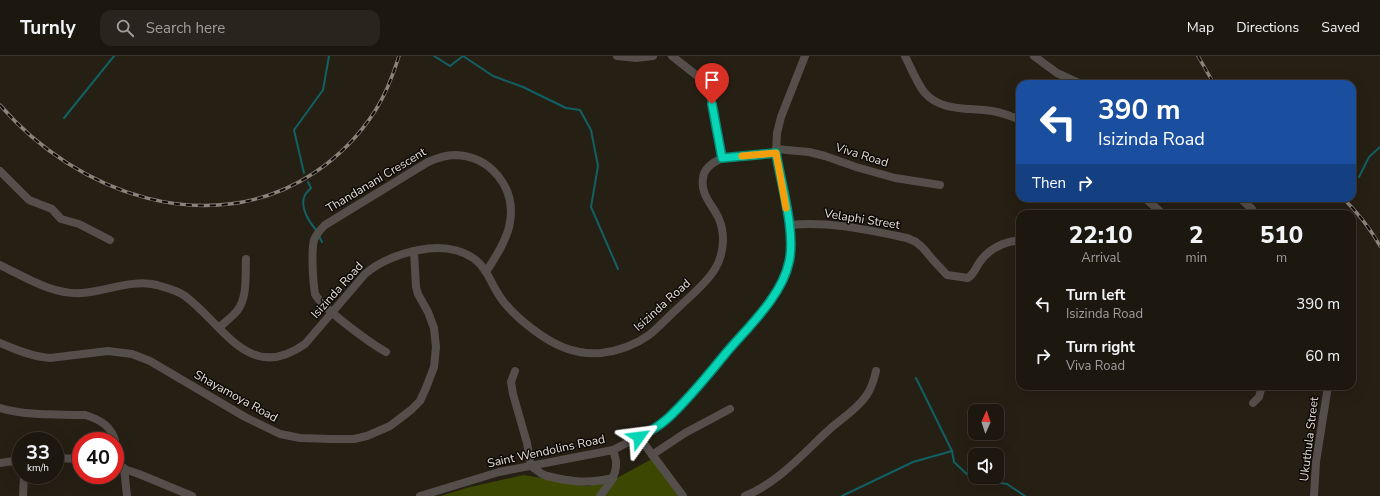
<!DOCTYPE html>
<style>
:root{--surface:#1c170f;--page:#29241d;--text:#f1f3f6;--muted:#a09f9e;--line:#3a362f}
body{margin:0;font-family:"Nunito Sans",sans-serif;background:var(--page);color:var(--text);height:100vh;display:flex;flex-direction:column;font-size:15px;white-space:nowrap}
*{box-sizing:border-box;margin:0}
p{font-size:13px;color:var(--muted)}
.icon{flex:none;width:22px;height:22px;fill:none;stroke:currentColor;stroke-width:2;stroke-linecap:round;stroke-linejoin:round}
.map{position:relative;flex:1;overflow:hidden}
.drawer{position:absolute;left:1016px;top:154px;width:340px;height:180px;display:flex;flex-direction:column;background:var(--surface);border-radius:12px;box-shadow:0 4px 16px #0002,0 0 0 1px var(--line)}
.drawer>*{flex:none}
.guide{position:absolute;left:1016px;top:24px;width:340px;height:122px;border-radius:12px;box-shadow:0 4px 16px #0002,0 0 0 1px var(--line);background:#1a4fa0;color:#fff;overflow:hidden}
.needle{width:26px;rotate:3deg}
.fabs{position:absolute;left:968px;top:348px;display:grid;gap:8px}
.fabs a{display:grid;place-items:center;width:36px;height:36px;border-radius:8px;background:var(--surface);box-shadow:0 4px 16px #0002,0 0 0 1px var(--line);font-size:20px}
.speed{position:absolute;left:12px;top:376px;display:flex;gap:8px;font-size:20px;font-weight:700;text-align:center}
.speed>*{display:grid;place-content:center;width:52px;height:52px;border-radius:50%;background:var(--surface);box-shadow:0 4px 16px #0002,0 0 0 1px var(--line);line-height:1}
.speed small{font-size:10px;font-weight:400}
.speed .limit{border:6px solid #d22;background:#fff;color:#111}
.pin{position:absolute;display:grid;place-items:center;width:34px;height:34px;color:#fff;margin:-41px -17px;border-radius:50% 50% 50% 0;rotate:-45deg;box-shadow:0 0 4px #0007}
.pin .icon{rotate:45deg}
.me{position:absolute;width:44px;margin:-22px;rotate:59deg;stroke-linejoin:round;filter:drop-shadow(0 0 3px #0008)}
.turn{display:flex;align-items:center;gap:14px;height:84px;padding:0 16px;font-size:18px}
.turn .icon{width:52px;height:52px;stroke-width:2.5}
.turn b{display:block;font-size:28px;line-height:34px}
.then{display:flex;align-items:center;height:38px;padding:0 16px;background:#0003;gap:8px;font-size:15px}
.eta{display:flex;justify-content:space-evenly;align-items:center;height:68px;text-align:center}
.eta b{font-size:24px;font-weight:800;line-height:28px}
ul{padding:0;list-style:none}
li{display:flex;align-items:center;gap:12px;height:52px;padding:0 16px}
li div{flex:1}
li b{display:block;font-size:15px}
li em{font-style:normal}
header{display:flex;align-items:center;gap:24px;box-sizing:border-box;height:56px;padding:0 20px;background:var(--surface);border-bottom:1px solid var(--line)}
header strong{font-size:19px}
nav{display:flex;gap:22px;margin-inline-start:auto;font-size:14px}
.search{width:280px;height:36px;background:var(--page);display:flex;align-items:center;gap:10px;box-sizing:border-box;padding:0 14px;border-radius:12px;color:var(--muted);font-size:15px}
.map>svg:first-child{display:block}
.green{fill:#3c4701}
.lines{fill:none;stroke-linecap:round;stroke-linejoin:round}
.stream{stroke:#116164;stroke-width:2}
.minor{stroke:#554f4c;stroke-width:8}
.rail-casing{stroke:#89837a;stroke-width:3.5}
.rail{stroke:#0d0906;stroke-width:2;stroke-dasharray:6;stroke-linecap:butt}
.route-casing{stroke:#058a76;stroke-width:10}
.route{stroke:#07d5b6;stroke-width:7}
.slow{stroke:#f59e0b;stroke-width:7}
.labels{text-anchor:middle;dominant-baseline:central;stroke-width:3;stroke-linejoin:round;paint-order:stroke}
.street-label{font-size:12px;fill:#e5e0d9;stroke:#0d0906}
</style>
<header>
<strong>Turnly</strong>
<div class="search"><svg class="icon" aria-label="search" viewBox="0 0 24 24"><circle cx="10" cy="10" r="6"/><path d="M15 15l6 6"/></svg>Search here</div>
<nav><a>Map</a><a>Directions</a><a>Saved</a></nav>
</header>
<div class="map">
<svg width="1380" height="440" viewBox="0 0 1380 440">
<rect width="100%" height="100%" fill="#261f14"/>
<path class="green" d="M652 403 678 440H440L470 431 524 419 588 430 606 426 615 423Z"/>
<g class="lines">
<g class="stream">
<path d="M434 0 450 10 463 0 493 20 523 31 566 52 580 54 591 74 598 110 591 151 618 213"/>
<path d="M64 62 114 0"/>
<path d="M304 117 294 74 323 34 329 0"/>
<path d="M1359 121 1369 101 1380 91"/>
<path d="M308 126 311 132C309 134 306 137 305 139 299 150 309 166 316 174"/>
<path d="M319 180 322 186"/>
<path d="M916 322 952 395 954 406 971 422 1007 428 1025 440"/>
<path d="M842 440 913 406 952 395"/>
</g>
<g class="minor">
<path d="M617 0 636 2 653 0"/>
<path d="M672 0 705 26 708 29 723 102"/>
<path d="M905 0C911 12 916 25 924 36 939 54 963 52 984 54 996 55 1009 59 1020 64"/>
<path d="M1034 0 1057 17 1081 28"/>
<path d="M776 93 809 96 825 100 856 111 895 122 940 129"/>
<path d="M0 115 29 144 52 153 61 163 79 168 110 184"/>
<path d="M1145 142 1163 158"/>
<path d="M1240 142 1252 153"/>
<path d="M790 169C830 165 868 174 907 182L916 186 923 192 933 204 947 219 968 222C974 218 975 213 979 207 989 192 1003 186 1020 184"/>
<path d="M0 209C25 221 53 239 82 237 107 235 132 223 157 229 167 232 177 234 185 240 224 269 249 328 305 288L365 218C380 205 399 198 419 194 444 189 472 193 486 216 492 226 496 236 503 245 517 263 544 284 565 292 576 296 590 298 601 297 618 295 635 289 649 279 659 271 668 261 678 252 690 240 706 228 715 213 720 205 723 193 723 184 723 177 722 170 719 163 713 149 700 139 703 122 704 112 713 106 723 102L776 97"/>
<path d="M219 272C225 266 232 261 237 255 248 241 245 219 246 203"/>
<path d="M0 287C16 294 33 301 50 302L108 295 132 298 150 305 245 361 280 378 300 382 332 383H354L367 380 390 370 411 354 420 345 426 332 434 311 436 291 434 272 428 256 418 238 416 231 414 195"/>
<path d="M386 296C370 287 323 253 315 238 313 225 311 196 314 184 316 178 320 174 325 169L428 106C437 102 445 99 455 99 490 100 516 131 510 166 508 182 495 202 486 216"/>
<path d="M515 315 511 326 513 338 527 387 531 410 542 418 547 420C571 426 589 428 613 422"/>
<path d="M1253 347 1259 341 1262 330"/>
<path d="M0 352C27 360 57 358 85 359 99 363 112 370 115 385"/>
<path d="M639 381 683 440"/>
<path d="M115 385V399"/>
<path d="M652 399 685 377 730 353"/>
<path d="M55 402 81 403"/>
<path d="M0 407 21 404"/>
<path d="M115 410 139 418 192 440"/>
<path d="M124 412 127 440"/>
<path d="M23 440 24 419"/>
<path d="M420 440 499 416 613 394 648 376 666 364 697 332 772 243 786 219 790 204 791 188 790 169 776 97 777 77 781 61 805 0"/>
<path d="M600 440C607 431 616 421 616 409 617 405 614 398 613 394"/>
<path d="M745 440C780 426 805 395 832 371 844 361 857 353 866 340 872 332 874 324 876 315"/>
<path d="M1314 440 1316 406 1328 330"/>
</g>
<defs>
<g id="rail">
<path d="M1198 0 1214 28"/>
<path d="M0 49C76 137 209 186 314 117 338 101 359 80 375 55 386 38 393 19 399 0"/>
<path d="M1343 142C1357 156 1370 172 1380 190"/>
</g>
</defs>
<use href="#rail" class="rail-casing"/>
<use href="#rail" class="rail"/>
</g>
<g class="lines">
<defs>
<path id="route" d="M639 381C649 376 659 370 667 363 689 343 707 320 726 297 748 271 782 240 789 206 796 177 781 127 776 97L722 102 712 48"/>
</defs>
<use href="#route" class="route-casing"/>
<use href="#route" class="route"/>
<path class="slow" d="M742 100 776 97 786 152"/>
</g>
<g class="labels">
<g class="street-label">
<text transform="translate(862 99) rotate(17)">Viva Road</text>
<text transform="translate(376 124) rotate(-31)">Thandanani Crescent</text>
<text transform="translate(862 163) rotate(9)">Velaphi Street</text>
<text transform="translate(337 234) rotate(-48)">Isizinda Road</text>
<text transform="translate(662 249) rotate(-42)">Isizinda Road</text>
<text transform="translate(236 340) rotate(29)">Shayamoya Road</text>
<text transform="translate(1309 383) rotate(-83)">Ukuthula Street</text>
<text transform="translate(546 395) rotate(-12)">Saint Wendolins Road</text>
</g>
</g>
</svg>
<div class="fabs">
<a><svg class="needle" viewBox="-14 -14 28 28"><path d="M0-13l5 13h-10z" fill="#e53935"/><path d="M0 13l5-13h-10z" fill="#a09f9e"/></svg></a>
<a><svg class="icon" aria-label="sound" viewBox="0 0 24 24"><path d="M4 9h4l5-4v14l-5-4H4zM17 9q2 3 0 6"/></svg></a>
</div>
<div class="speed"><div>33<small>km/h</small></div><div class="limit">40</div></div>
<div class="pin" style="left:712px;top:48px;background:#d93025"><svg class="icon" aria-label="arrive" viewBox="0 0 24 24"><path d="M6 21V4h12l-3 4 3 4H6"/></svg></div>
<svg class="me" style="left:639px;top:381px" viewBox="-20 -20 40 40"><path d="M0-17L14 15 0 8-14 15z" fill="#07d5b6" stroke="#fff" stroke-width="4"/></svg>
<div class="guide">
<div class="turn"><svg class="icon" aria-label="left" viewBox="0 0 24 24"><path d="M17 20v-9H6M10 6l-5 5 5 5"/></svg><div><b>390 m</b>Isizinda Road</div></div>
<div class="then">Then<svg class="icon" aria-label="right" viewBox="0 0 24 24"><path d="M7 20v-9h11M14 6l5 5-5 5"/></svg></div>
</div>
<section class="drawer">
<div class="eta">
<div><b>22:10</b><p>Arrival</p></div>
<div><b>2</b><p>min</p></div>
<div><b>510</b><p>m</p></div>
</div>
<ul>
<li><svg class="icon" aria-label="left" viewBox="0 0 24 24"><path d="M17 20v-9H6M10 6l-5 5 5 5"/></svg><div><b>Turn left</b><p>Isizinda Road</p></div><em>390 m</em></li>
<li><svg class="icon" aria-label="right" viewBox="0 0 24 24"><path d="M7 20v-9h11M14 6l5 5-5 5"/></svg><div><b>Turn right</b><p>Viva Road</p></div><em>60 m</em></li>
</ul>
</section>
</div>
